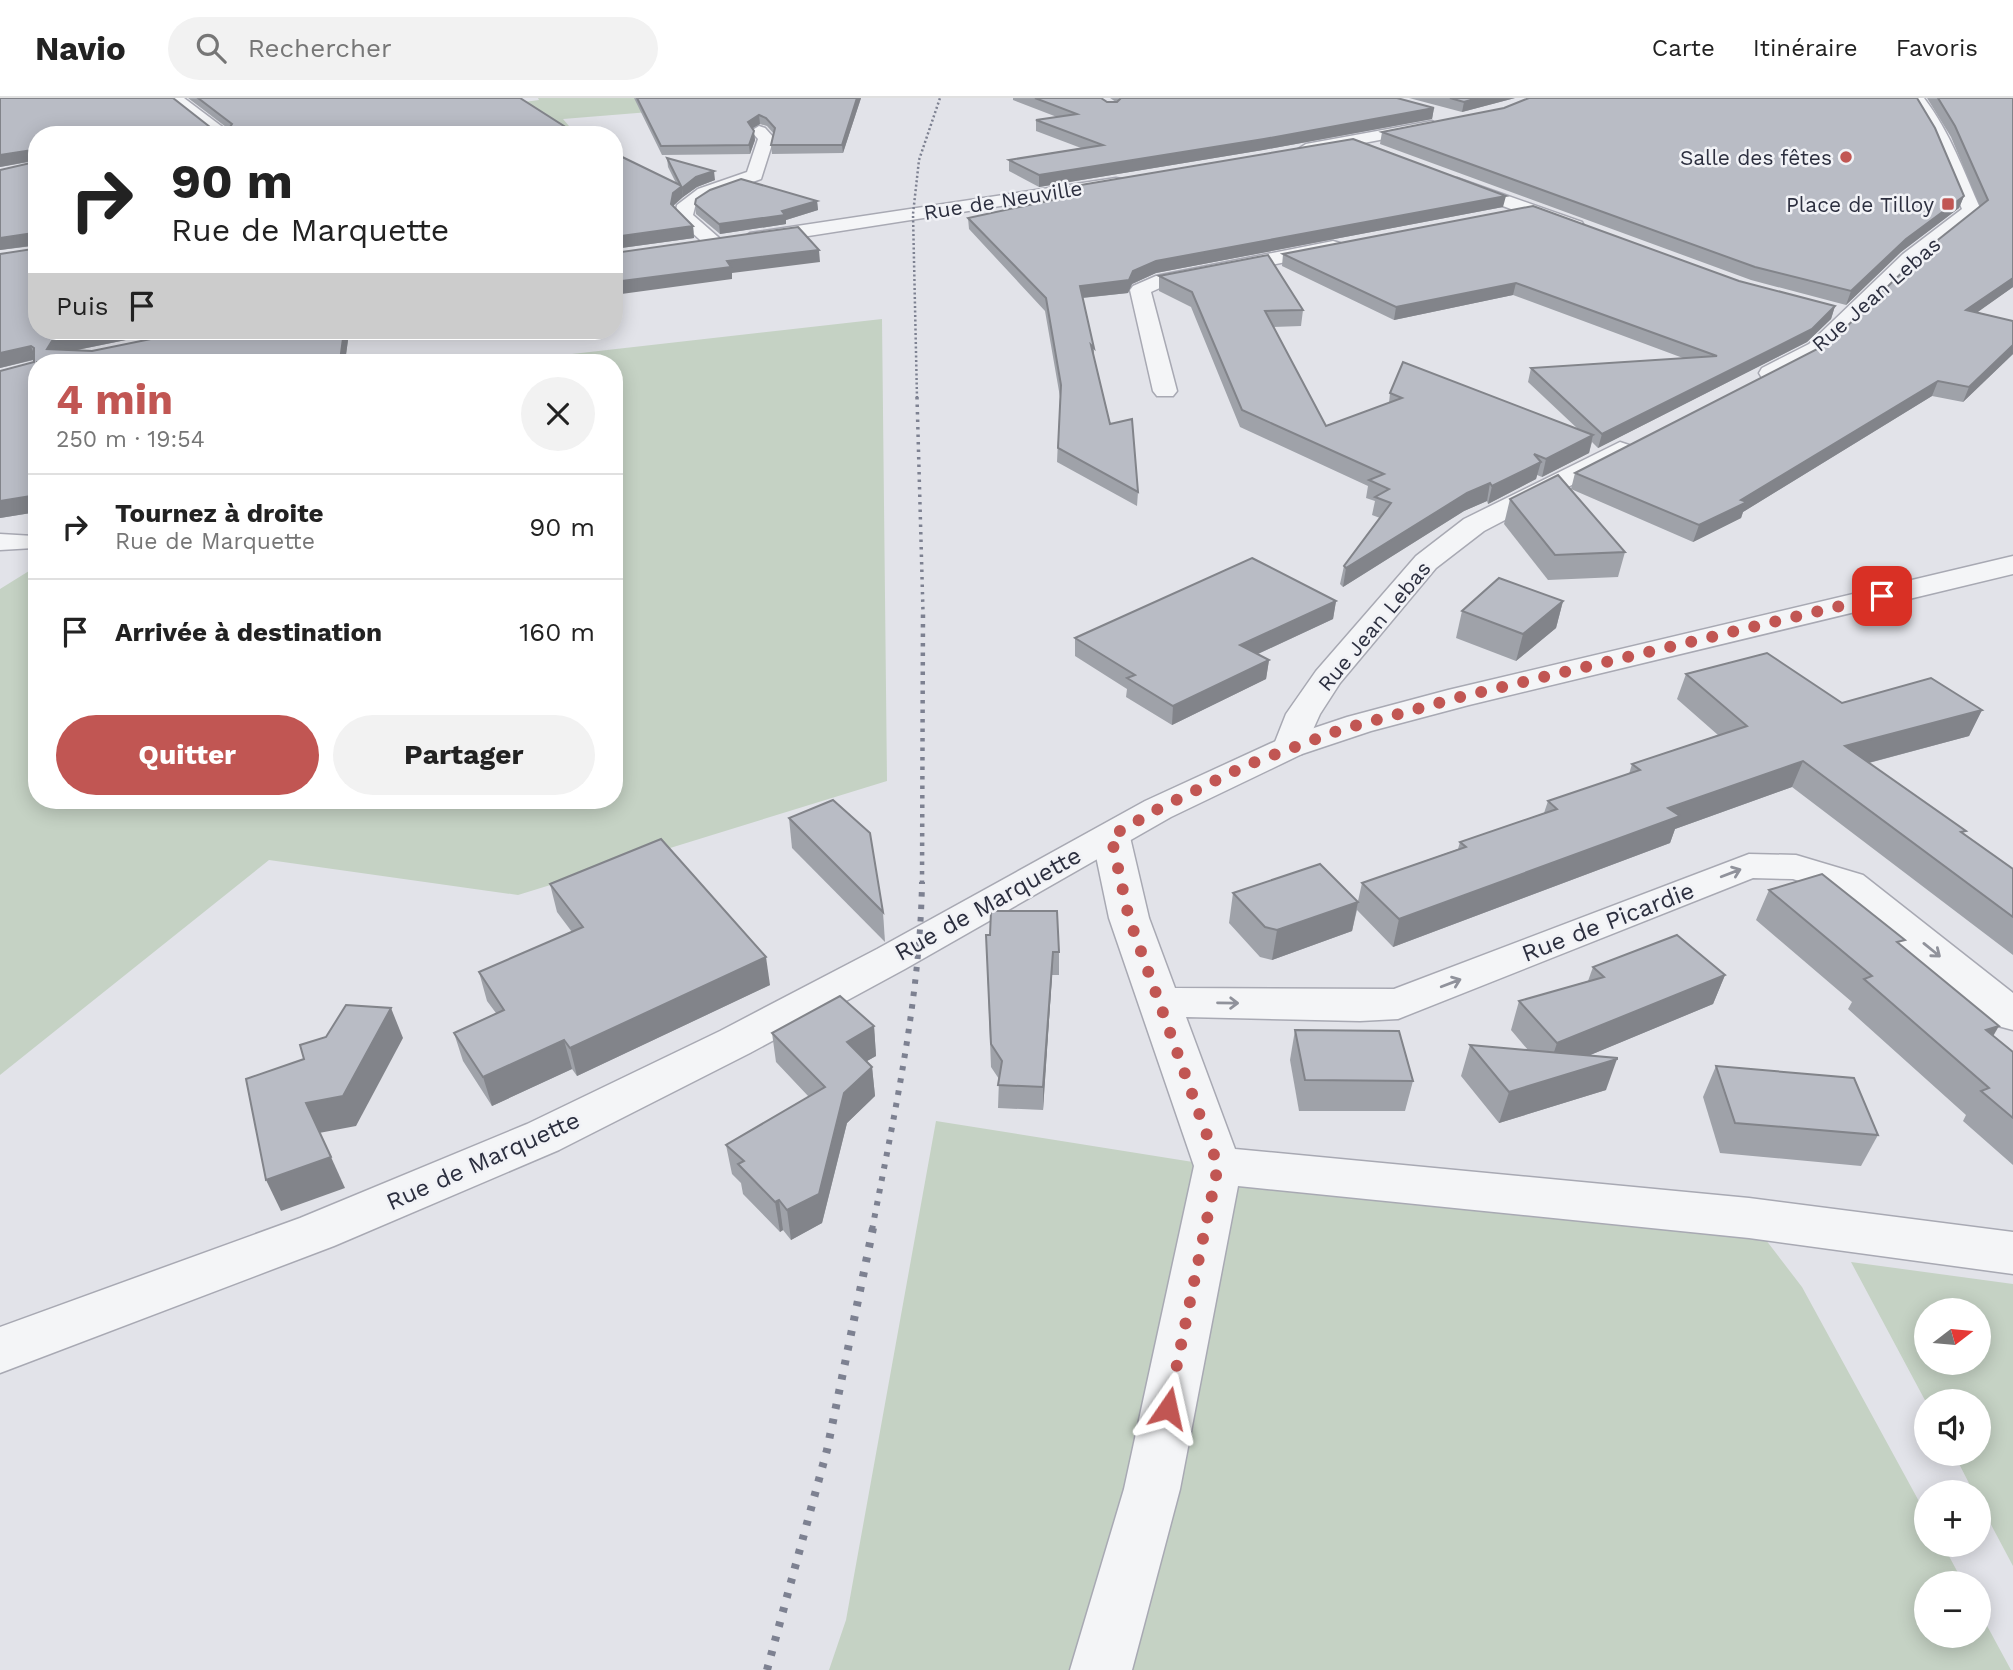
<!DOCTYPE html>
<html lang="fr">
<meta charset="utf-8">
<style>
:root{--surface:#fff;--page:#f2f2f2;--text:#222;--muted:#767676;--line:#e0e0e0;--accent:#c15653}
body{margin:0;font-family:"Work Sans",sans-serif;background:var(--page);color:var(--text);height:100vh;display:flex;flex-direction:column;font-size:26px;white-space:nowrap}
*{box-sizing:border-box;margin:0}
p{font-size:23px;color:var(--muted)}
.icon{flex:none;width:38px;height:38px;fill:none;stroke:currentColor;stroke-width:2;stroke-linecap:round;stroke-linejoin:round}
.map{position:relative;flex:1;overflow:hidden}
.panel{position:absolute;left:28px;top:256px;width:595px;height:455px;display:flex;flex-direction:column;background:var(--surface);border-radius:28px;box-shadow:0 4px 18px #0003}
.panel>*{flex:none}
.banner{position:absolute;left:28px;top:28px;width:595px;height:214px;border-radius:28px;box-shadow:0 4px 18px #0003;background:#fff;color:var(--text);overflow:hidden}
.needle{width:46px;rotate:74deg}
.tools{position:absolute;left:1914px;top:1200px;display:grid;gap:14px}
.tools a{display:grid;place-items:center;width:77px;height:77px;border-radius:50%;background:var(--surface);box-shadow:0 4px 18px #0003;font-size:35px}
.pin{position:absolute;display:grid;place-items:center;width:60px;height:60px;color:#fff;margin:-30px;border-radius:14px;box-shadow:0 4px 10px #0006}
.me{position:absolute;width:77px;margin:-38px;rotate:11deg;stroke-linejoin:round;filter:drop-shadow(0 0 5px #0008)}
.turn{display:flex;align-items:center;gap:24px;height:147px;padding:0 28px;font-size:32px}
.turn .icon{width:91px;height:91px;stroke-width:2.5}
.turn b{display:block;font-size:49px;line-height:60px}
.then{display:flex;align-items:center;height:66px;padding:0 28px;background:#0003;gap:14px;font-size:26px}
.round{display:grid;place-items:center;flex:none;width:74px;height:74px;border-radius:37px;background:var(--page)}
.overview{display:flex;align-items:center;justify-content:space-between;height:119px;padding:0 28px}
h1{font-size:42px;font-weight:700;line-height:52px;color:var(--accent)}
.cta{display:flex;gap:14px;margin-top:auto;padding:14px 28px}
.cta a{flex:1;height:80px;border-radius:42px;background:var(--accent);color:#fff;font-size:28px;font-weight:700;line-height:80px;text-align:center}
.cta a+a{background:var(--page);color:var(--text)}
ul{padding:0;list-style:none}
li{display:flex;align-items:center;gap:21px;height:105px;padding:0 28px;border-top:2px solid var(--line)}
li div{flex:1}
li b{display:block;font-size:26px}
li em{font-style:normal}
header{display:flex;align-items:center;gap:42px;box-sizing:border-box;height:98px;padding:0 35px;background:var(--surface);border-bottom:2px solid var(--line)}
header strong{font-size:33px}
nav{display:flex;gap:38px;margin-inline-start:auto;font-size:24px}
.search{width:490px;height:63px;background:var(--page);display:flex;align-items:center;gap:18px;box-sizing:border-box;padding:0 24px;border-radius:38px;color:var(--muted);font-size:26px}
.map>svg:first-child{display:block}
.green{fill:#c5d2c4;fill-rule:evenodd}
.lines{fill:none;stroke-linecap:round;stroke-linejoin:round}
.minor-casing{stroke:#a8a9b3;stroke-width:3}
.tertiary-casing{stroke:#a8a9b3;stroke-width:3}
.minor{fill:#f4f5f7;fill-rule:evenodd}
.tertiary{fill:#f4f5f7;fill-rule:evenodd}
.rail-far4{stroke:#7d8191;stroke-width:2.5;stroke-dasharray:2 2.5;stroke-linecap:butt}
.rail-far3{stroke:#7d8191;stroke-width:3.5;stroke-dasharray:2.5 5;stroke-linecap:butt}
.rail-far2{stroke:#7d8191;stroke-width:4.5;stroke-dasharray:3.5 6;stroke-linecap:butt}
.rail-far1{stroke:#7d8191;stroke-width:6;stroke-dasharray:4.5 8;stroke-linecap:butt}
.rail{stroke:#7d8191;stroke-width:8;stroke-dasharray:5 10;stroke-linecap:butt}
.wall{fill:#9fa2a9}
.shaded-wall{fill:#82848a}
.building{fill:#b9bcc5;stroke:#82848a;stroke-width:2}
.oneway{stroke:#90929b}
.route{stroke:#c15653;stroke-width:12;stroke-dasharray:0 21.6}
.poi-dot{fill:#c15653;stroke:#f1f2f6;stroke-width:2.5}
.labels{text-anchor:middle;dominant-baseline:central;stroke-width:5;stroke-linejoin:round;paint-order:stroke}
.far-poi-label{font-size:21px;fill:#2c2f3f;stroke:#f1f2f6;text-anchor:end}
.far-street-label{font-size:21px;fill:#2c2f3f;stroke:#f1f2f6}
.street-label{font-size:24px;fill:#2c2f3f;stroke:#f1f2f6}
</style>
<header>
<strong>Navio</strong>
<div class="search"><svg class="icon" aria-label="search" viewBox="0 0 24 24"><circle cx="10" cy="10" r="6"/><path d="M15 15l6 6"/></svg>Rechercher</div>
<nav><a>Carte</a><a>Itinéraire</a><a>Favoris</a></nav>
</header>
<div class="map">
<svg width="2013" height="1572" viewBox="0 0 2013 1572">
<rect width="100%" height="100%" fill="#e2e3e9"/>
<g class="green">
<path d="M538 0H824L563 21 569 28 516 37 390 23 539 2Z"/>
<path d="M882 221 887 683 518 797 269 762 0 977V491L37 468V702H614V264H501Z"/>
<path d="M936 1023 1218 1068 1749 1120 1802 1189 1927 1418V1447H1943L1964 1486H1927V1538H1979V1513L2011 1572H829L846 1522Z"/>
<path d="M1851 1164 2013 1186V1468L1979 1404V1395H1974L1954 1356H1979V1304H1927V1306ZM1927 1213H1979V1265H1927Z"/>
</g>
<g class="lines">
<defs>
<g id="minor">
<path d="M168 0H184L233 37H215Z"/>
<path d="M1909 0H1924C1950 34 1964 74 1981 112 1966 133 1938 146 1918 163 1886 191 1807 291 1762 280L1759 275 1762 270 1809 246 1903 156 1962 111 1933 40Z"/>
<path d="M1432 23 1440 28 1437 31 1306 56 1298 51 1306 46Z"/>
<path d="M759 28 765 30 774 40 761 81 710 99 695 109 693 117 726 146 723 150H709L678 122 675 118 677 107 698 91 747 74 758 41 751 33Z"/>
<path d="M1116 80 1122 81 1125 85 1122 89 750 147 741 141 750 135Z"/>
<path d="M1457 80 1582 124 1584 128 1582 132H1568L1451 89 1448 85 1451 81Z"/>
<path d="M1333 143 1340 145 1343 149 1340 153 1162 189 1151 194 1177 293 1173 298H1157L1153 293 1130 192 1133 188 1156 178Z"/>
<path d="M1620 344 1629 347 1633 352 1629 357 1484 433 1436 470 1340 585 1320 616 1302 656 1290 659 1278 656 1273 649 1286 616 1316 573 1416 458 1464 421Z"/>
<path d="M0 436 34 438 37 446 34 450 0 452Z"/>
<path d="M1111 728 1124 731 1130 739 1149 820 1175 890 1394 891 1749 756 1796 757 1863 777 2013 895V932L1998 928 1835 795 1793 781 1753 780 1398 921 1360 923 1186 919 1235 1051 1749 1100 2013 1134V1176L1749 1140 1238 1088 1180 1391 1132 1572H1070L1124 1391 1194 1068 1109 820 1092 739 1098 731Z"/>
</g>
<path id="tertiary" d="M2013 458V476L1469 607 1371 633 1302 656 1171 719 905 871 750 955 559 1052 334 1148 0 1275V1229L300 1120 527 1026 720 933 877 851 1145 703 1278 642 1347 619 1448 592Z"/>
</defs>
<use href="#minor" class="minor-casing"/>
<use href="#tertiary" class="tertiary-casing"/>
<use href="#minor" class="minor"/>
<use href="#tertiary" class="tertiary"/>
<path class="rail-far4" d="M917 300 913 116 919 62 940 0"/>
<path class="rail-far3" d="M917 299 923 514"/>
<path class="rail-far2" d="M922 786 923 512"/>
<path class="rail-far1" d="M872 1132C894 1017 920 902 922 784"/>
<path class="rail" d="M767 1572 827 1352 873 1130"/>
</g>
<g class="wall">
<path d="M0 0 210 29H226L188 0H520L37 233H170L77 252 92 253 190 233H429L348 242 345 264H37V414L0 420 34 262 0 270V156L33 151V148L0 152V72L35 64V63L0 69Z"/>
<path d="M634 0H861L843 55 772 56 771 47 774 36 767 28 760 26 752 30 755 42 750 56 662 57Z"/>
<path d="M1013 0H1101L1107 4H1116L1110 0H1397L1434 10 1432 21 1263 52 1039 89 1009 73V62L1081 50 1036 33V22L1057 19 1013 2Z"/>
<path d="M1409 0H1515L1462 14Z"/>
<path d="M1927 0H2013V189L1977 214 2013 223V256L1963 304 1932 298 1743 414 1741 420 1693 444 1571 391 1575 375 1831 244 1980 108 1951 39Z"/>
<path d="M1504 10 1964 98 1959 110 1901 154 1846 207 1751 182 1380 46 1382 34Z"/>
<path d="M667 60 715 82 697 89 683 99 674 107V109L693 128 694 140 614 151 676 85 668 69Z"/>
<path d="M1063 90 1503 109 1156 175 1132 186 1128 195 1083 200 1094 250V259L1110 326 1138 394 1137 408 1057 364 1060 299 1045 213 969 131 968 120 1063 99Z"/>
<path d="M817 103 818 112 786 122V126L720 136 696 116 695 106Z"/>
<path d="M1283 156 1739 183 1835 208 1831 221 1807 244 1598 350 1592 344 1589 355 1542 379 1537 377 1536 381 1488 406 1487 403 1464 413 1343 489 1340 486 1344 468 1380 420 1372 417 1375 403 1366 400 1368 388 1240 329 1191 209 1159 193V178L1303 212 1301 228 1273 229 1326 328 1389 305 1390 295 1579 332 1528 284 1531 270 1683 260 1513 197 1394 222 1282 168Z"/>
<path d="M1510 401 1625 454 1618 479 1548 482 1504 426Z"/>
<path d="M1336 503 1333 521 1258 556 1269 562 1266 581 1172 627 1126 599 1127 591 1075 558V540Z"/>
<path d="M1563 503 1556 530 1516 563 1456 540 1462 513Z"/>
<path d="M1686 576 1842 605 1982 612 1969 638 1869 665 1964 736 2013 771V857L1792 689 1675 731 1670 745 1393 849 1357 812 1352 833 1272 862 1260 859 1229 825 1233 795 1358 803 1362 785 1458 751 1460 744 1544 715 1548 703 1629 676 1632 666 1718 637 1677 601Z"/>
<path d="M789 720 883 814 885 844 792 750Z"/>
<path d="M550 786 770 887 577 978 572 971 492 1008 463 963 454 935 496 915 487 903 479 874 572 834 557 814Z"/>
<path d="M1769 792 1902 848 1993 938 2013 954V1067L1963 1023 1966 1017 1848 911 1852 904 1756 822Z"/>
<path d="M986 837 1059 854V877H1052L1043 1012 998 1010 999 981 991 969Z"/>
<path d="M1593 869 1725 877 1713 906 1590 957 1606 992 1499 1025 1461 978 1470 947 1528 952 1511 932 1519 903 1588 883Z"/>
<path d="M874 928 876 958 867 963 872 969 875 998 847 1025 822 1125 791 1142 783 1132 780 1134 743 1096 741 1085 732 1076 726 1047 809 999 776 964 772 935Z"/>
<path d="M1295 932 1413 983 1405 1013H1299L1290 962Z"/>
<path d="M1716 968 1878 1037 1861 1068 1720 1055 1703 999Z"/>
</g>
<g class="shaded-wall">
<path d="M857 0H861L843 55 842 47Z"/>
<path d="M1477 0H1515L1462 14 1464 4Z"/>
<path d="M1434 10 1432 21 1263 52 1039 89V77Z"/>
<path d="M759 17 760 26 748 33V24Z"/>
<path d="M754 33 755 42 750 56 749 47Z"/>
<path d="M32 52 37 62 0 69V57Z"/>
<path d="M714 73 715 82 697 89 683 99 682 90 696 79Z"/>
<path d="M682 88 683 99 674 107 672 118 671 106 673 95Z"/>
<path d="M1506 98 1503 109 1156 175 1132 186 1128 195 1080 200V188L1133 173 1156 163Z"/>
<path d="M1964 98 1959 110 1901 154 1846 207 1851 193 1906 141Z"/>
<path d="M817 103 818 112 786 122V126L720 136 719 126 782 113Z"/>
<path d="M693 128 694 140 614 151V139Z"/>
<path d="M34 135 37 147 0 152V140Z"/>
<path d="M819 152 820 164 732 175V181L614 197V184L727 163Z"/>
<path d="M2013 180V189L1961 226 1966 212Z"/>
<path d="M1516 185 1513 197 1394 222 1396 209Z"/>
<path d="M1835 208 1831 221 1807 244 1598 350 1602 336Z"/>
<path d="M102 233H170L57 256 47 251 52 243Z"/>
<path d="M344 233H429L348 242 345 264H331Z"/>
<path d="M2013 247V256L1963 304 1969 289Z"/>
<path d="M31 248 36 261 0 270V255Z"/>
<path d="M1938 283 1932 298 1743 414 1741 420 1693 444 1699 427Z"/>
<path d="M1593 337 1589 355 1542 379 1546 361Z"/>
<path d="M1541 364 1536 381 1488 406 1492 388Z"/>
<path d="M1490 385 1487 403 1464 413 1343 489 1346 470 1467 395Z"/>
<path d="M37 397V414L0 420V403Z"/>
<path d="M1336 503 1333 521 1238 565 1240 547Z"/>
<path d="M1563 503 1556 530 1516 563 1523 536Z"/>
<path d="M1269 562 1266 581 1172 627 1173 608Z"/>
<path d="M1982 612 1969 638 1834 674 1845 648Z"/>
<path d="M1803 663 1792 689 1675 731 1670 745 1393 849 1399 821 1668 710Z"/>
<path d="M1358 804 1352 833 1272 862 1277 832Z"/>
<path d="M1053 854 1052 877 1043 1012V989Z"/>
<path d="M766 859 770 887 577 978 570 950Z"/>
<path d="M1725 877 1713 906 1547 975 1557 945Z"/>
<path d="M391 910 403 940 356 1028 319 1035 306 1005Z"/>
<path d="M874 928 876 958 849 973 847 944Z"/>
<path d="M1999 928 1981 959 1986 932Z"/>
<path d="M564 942 572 971 492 1008 483 979Z"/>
<path d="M1617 961 1606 992 1499 1025 1509 994Z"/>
<path d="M872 969 875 998 847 1025 822 1125 791 1142 787 1112 844 995Z"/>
<path d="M331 1059 345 1090 281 1113 266 1082Z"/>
<path d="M779 1102 783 1132 780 1134 775 1104Z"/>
</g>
<g class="building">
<path d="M0 0H173L210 29H230L232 26 198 0H520L578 37H37V233H102L52 243 47 251 92 253 190 233H344L340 263 331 264H37V397L0 403V273L34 264V250L31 248 0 255V156L33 151 34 135 0 140V72L35 64V54L32 52 0 57Z"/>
<path d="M637 0H857L842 47H771L775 30 766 20 759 17 748 24 754 33 749 47 661 48Z"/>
<path d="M1035 0H1101L1107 4H1117L1121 0H1397L1434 10 1264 41 1039 77 1009 62 1103 47 1036 22 1077 16Z"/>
<path d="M1450 0H1477L1464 4Z"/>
<path d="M1529 0H1917L1935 30 1964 98 1906 141 1851 193 1755 169 1382 34 1504 10Z"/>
<path d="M1938 0H2013V180L1966 212 2013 223V247L1969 289 1938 283 1741 402 1747 404 1699 427 1575 375 1831 244 1924 153 1988 102 1955 28Z"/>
<path d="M1353 41 1506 98 1156 163 1133 173 1129 182 1080 188 1094 250 1091 247 1110 326 1132 321 1138 394 1058 350 1061 287 1046 200 968 120 1076 97 1063 90Z"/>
<path d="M614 55 682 88 673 95 671 106 693 128 614 139Z"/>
<path d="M667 60 714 73 696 79 682 90Z"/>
<path d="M741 81 817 103 782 113 785 117 719 126 695 106 696 101 710 92Z"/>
<path d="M1533 108 1739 183 1835 208 1812 231 1602 336 1531 270 1717 258 1516 185 1396 209 1283 156Z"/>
<path d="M798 129 819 152 727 163 731 169 614 184V155Z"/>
<path d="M1268 157 1303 212 1265 213 1326 328 1402 300 1390 295 1403 264 1593 337 1546 361 1534 356 1541 364 1492 388 1490 385 1467 395 1346 470 1344 468 1391 405 1375 399 1389 391 1369 382 1384 376 1242 312 1192 194 1159 178Z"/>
<path d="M1558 377 1625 454 1555 457 1510 401Z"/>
<path d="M1252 460 1336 503 1240 547 1269 562 1173 608 1127 580 1135 577 1075 540Z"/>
<path d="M1499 480 1563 503 1523 536 1462 513Z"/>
<path d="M1767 555 1842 605 1931 580 1982 612 1845 648 1966 733 1961 734 2013 771V819L1803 663 1668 710 1680 718 1399 821 1362 785 1466 749 1460 744 1557 711 1548 703 1640 672 1632 666 1747 628 1686 576Z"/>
<path d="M833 702 870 735 883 814 789 720Z"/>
<path d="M661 741 766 859 570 950 564 942 483 979 454 935 504 912 479 874 583 829 550 786Z"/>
<path d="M1320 766 1358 804 1277 832 1265 829 1233 795Z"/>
<path d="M1822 776 1905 842 1897 844 1999 928 1986 932 2013 954V1020L1981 993 1989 990 1864 881 1872 878 1769 792Z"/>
<path d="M991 813H1057L1059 854H1053L1043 989 998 987 1002 963 991 946 986 837H990Z"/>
<path d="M1677 837 1725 877 1557 945 1519 903 1604 879 1593 869Z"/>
<path d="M840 898 874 928 847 944 872 969 844 995 819 1096 787 1112 779 1102 775 1104 738 1066 744 1063 726 1047 825 989 772 935Z"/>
<path d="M346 907 391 910 343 998 306 1005 331 1059 266 1082 246 981 304 961 300 947 326 939Z"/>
<path d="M1295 932 1399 933 1413 983 1305 982Z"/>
<path d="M1470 947 1617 960V961L1509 994Z"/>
<path d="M1716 968 1854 980 1878 1037 1735 1025Z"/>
</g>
<defs><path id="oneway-shaft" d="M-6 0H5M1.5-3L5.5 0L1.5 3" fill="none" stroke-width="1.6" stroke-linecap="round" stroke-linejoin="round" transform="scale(1.75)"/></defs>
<g class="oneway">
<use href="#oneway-shaft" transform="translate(1731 775) rotate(-21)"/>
<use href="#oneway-shaft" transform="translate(1932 852) rotate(39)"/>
<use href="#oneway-shaft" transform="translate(1451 885) rotate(-21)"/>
<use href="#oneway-shaft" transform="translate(1228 905) rotate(1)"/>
</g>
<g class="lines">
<path class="route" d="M1168 1310 1218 1068 1129 820 1111 738 1158 711 1247 667 1340 632 1460 599 1882 498"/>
</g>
<g class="poi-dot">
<circle cx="1846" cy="59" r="7"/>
<rect x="1941" y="99" width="14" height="14" rx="3.5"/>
</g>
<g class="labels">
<g class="far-poi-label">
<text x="1832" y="59">Salle des fêtes</text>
<text x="1934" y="106">Place de Tilloy</text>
</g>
<g class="far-street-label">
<text transform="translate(1003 102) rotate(-9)">Rue de Neuville</text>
<text transform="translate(1876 196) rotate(-41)">Rue Jean Lebas</text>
<text transform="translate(1374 528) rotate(-50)">Rue Jean Lebas</text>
</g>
<g class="street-label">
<text transform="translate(988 806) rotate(-29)">Rue de Marquette</text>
<text transform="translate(1608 824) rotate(-21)">Rue de Picardie</text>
<text transform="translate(483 1063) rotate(-24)">Rue de Marquette</text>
</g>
</g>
</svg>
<div class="tools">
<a><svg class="needle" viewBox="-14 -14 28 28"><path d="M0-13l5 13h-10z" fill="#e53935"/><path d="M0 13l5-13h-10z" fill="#767676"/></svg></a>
<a><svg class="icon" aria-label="sound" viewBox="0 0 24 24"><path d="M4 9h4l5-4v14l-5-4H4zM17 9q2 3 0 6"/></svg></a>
<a>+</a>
<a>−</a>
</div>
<div class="pin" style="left:1882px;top:498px;background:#d93025"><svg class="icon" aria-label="arrive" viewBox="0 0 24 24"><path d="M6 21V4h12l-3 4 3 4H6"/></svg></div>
<svg class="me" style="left:1168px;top:1310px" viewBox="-20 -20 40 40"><path d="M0-17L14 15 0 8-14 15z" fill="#c15653" stroke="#fff" stroke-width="4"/></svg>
<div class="banner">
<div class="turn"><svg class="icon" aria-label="right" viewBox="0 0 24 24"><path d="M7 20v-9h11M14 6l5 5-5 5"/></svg><div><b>90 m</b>Rue de Marquette</div></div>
<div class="then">Puis<svg class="icon" aria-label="arrive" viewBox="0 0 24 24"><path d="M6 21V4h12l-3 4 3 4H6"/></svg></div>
</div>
<section class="panel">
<div class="overview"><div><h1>4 min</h1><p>250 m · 19:54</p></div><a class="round"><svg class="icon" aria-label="close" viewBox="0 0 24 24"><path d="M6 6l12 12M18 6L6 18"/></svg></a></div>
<ul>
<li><svg class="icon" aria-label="right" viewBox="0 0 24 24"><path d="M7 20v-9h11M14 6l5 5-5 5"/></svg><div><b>Tournez à droite</b><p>Rue de Marquette</p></div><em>90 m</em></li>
<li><svg class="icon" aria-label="arrive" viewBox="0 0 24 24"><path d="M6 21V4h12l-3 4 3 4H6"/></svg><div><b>Arrivée à destination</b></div><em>160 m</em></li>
</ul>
<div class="cta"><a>Quitter</a><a>Partager</a></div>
</section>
</div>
